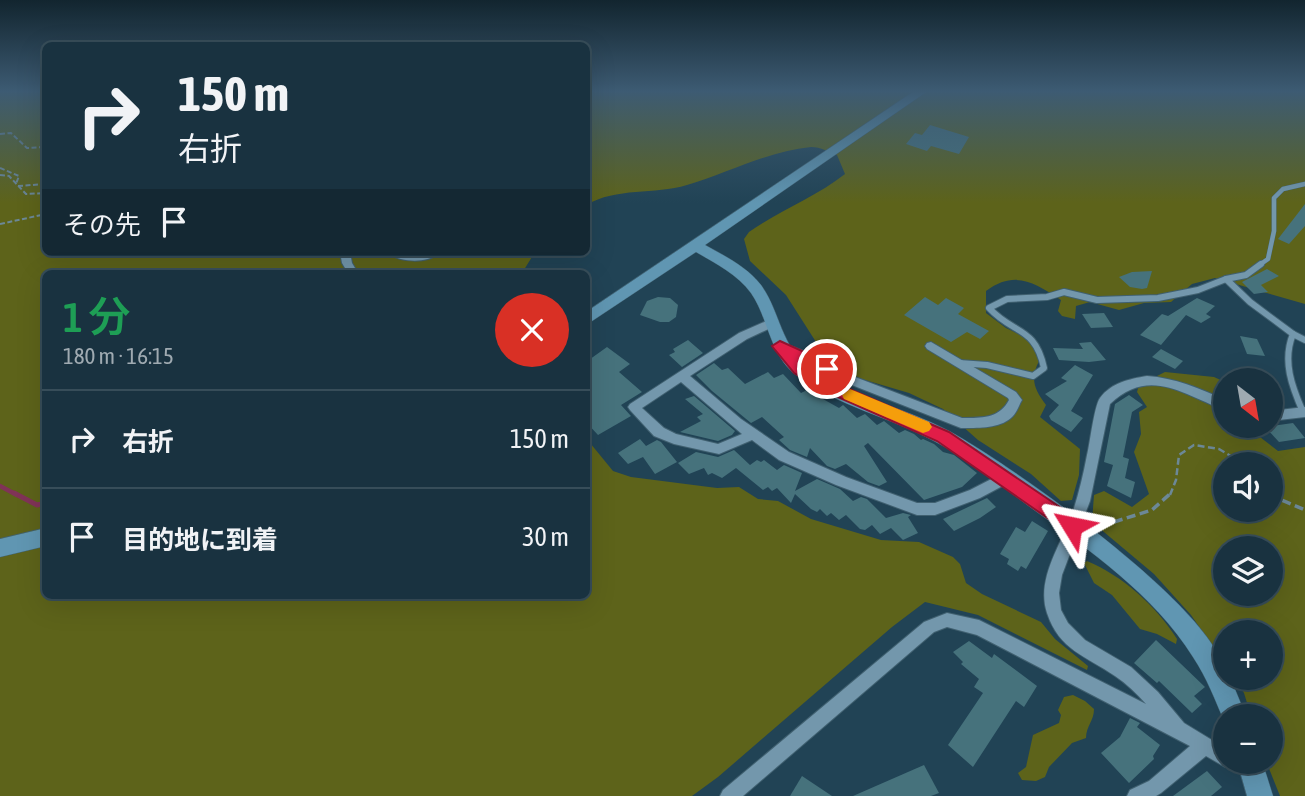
<!DOCTYPE html>
<html lang="ja">
<meta charset="utf-8">
<style>
:root{--surface:#193240;--page:#223a47;--text:#f1f3f6;--muted:#9faab1;--line:#374d59}
body{margin:0;font-family:"Asap Condensed","Noto Sans JP",sans-serif;background:var(--page);color:var(--text);height:100vh;display:flex;flex-direction:column;font-size:26px;white-space:nowrap}
*{box-sizing:border-box;margin:0}
p{font-size:23px;color:var(--muted)}
.icon{flex:none;width:38px;height:38px;fill:none;stroke:currentColor;stroke-width:2;stroke-linecap:round;stroke-linejoin:round}
.map{position:relative;flex:1;overflow:hidden}
.sheet{position:absolute;left:42px;top:270px;width:548px;height:329px;display:flex;flex-direction:column;background:var(--surface);border-radius:10px;box-shadow:0 7px 28px #0002,0 0 0 2px var(--line)}
.sheet>*{flex:none}
.hud{position:absolute;left:42px;top:42px;width:548px;height:214px;border-radius:10px;box-shadow:0 7px 28px #0002,0 0 0 2px var(--line);background:#193240;color:var(--text);overflow:hidden}
.needle{width:46px;rotate:149deg}
.fabs{position:absolute;left:1213px;top:368px;display:grid;gap:14px}
.fabs a{display:grid;place-items:center;width:70px;height:70px;border-radius:50%;background:var(--surface);box-shadow:0 7px 28px #0002,0 0 0 2px var(--line);font-size:35px}
.pin{position:absolute;display:grid;place-items:center;width:60px;height:60px;color:#fff;margin:-30px;border:4px solid #fff;border-radius:50%;box-shadow:0 2px 7px #0007}
.me{position:absolute;width:77px;margin:-38px;rotate:305deg;stroke-linejoin:round;filter:drop-shadow(0 0 5px #0008)}
.turn{display:flex;align-items:center;gap:24px;height:147px;padding:0 21px;font-size:32px}
.turn .icon{width:91px;height:91px;stroke-width:2.5}
.turn b{display:block;font-size:49px;line-height:60px}
.then{display:flex;align-items:center;height:66px;padding:0 21px;background:#0003;gap:14px;font-size:26px}
.round{display:grid;place-items:center;flex:none;width:74px;height:74px;border-radius:37px;background:var(--page)}
.summary{display:flex;align-items:center;justify-content:space-between;height:119px;padding:0 21px}
h1{font-size:42px;font-weight:600;line-height:52px;color:#1e9e55}
ul{padding:0;list-style:none}
li{display:flex;align-items:center;gap:21px;height:98px;padding:0 21px;border-top:2px solid var(--line)}
li div{flex:1}
li b{display:block;font-size:26px}
li em{font-style:normal}
.map>svg:first-child{display:block}
.green{fill:#5d631a;fill-rule:evenodd}
.lines{fill:none;stroke-linecap:round;stroke-linejoin:round}
.stream-far1{stroke:#803357;stroke-width:4.5}
.stream{stroke:#803357;stroke-width:5}
.building{fill:#46727c}
.lane-far1-casing{stroke:#406070;stroke-width:5}
.lane-casing{stroke:#406070;stroke-width:8}
.street-casing{stroke:#406070;stroke-width:2}
.secondary-casing{stroke:#406070;stroke-width:1}
.path-far2{stroke:#6c8897;stroke-width:2;stroke-dasharray:5 2.5;stroke-linecap:butt}
.path-far1{stroke:#6c8897;stroke-width:2.5;stroke-dasharray:7 3.5;stroke-linecap:butt}
.path{stroke:#6c8897;stroke-width:3.5;stroke-dasharray:9 4.5;stroke-linecap:butt}
.lane-far1{stroke:#7397ac;stroke-width:4.5}
.lane{stroke:#7397ac;stroke-width:6}
.street{fill:#7397ac;fill-rule:evenodd}
.secondary{fill:#6096b2;fill-rule:evenodd}
.route{fill:#e11d48;stroke:#92132f;stroke-width:2}
.slow{fill:#f59e0b}
</style>
<div class="map">
<svg width="1305" height="796" viewBox="0 0 1305 796">
<rect width="100%" height="100%" fill="#214355"/>
<g class="green">
<path d="M0 92H45L46 252H535L522 273H46V595H586V438L613 471 631 477 717 488 739 487 758 499 778 501 811 519 881 540 919 542 953 557 960 564 966 583 982 594 1041 622 1055 639 1088 666 1087 670 978 615 925 602 892 627 718 777 692 796H0Z"/>
<path d="M586 92H1305V304L1215 278 1192 284 1171 302 1144 303 1119 310 1090 302 1076 306 1075 319 1062 316 1058 311 1061 300C1034 282 1015 270 986 291V313L1006 328 1035 342 1039 361C1030 379 1034 389 1046 405L1040 417 1080 449 1079 475 1072 500 1061 501 1031 474 978 440 943 409 909 393 855 377 833 362 816 342 786 295 750 261 744 239 749 232C780 210 816 197 845 174L837 155C829 152 821 147 811 147 768 151 728 173 687 185 654 195 617 187 586 205Z"/>
<path d="M1165 372 1214 377 1225 382V425H1254L1256 434 1278 451 1305 447V796H1280L1266 761H1270V716H1251L1244 693 1234 677H1270V632H1225V664L1191 615 1154 574 1092 522 1094 495 1104 491 1132 507 1149 494 1134 452 1141 434 1139 412 1147 407 1137 392 1139 385ZM1225 464H1270V509H1225ZM1225 548H1270V593H1225Z"/>
<path d="M1087 561C1123 576 1156 606 1177 639L1176 644 1157 634 1140 629 1112 595 1094 583 1084 563Z"/>
<path d="M1073 695 1085 701 1094 709C1094 721 1086 726 1086 738L1072 743 1049 767 1045 777 1036 781 1022 780 1018 773 1026 767 1033 735 1059 723 1061 715 1058 710 1064 697Z"/>
</g>
<g class="lines">
<path class="stream-far1" d="M0 486 17 495"/>
<path class="stream" d="M14 493 37 505 46 503"/>
</g>
<g class="building">
<path d="M930 125 969 137 959 154 931 146 927 151 906 144 915 133 922 135Z"/>
<path d="M1305 204V226L1289 244 1278 239Z"/>
<path d="M1267 269 1279 276 1261 285 1268 292 1254 294 1242 282Z"/>
<path d="M1152 271 1147 288 1142 289 1130 287 1119 277 1132 272Z"/>
<path d="M658 297 670 298 678 305 676 317 669 322H660L640 315 647 301Z"/>
<path d="M925 297 938 305 946 298 964 308 958 314 989 331 980 339 967 332 951 342 904 315Z"/>
<path d="M1197 298 1215 306 1206 314 1211 317 1201 323 1186 315 1161 345 1140 335 1162 314 1168 316Z"/>
<path d="M1104 313 1113 327 1091 328 1082 314Z"/>
<path d="M1240 336 1257 339 1265 356 1247 354Z"/>
<path d="M688 340 703 353 682 367 669 355 675 352 673 349Z"/>
<path d="M1091 342 1106 360 1089 362 1059 360 1053 348 1083 349 1079 343Z"/>
<path d="M607 347 630 364 619 372 642 392 621 405 631 416 598 435 586 422V362Z"/>
<path d="M1161 349 1183 361 1175 369 1152 357Z"/>
<path d="M714 363 722 370 728 368 745 384 768 372 774 378 783 374 801 393 807 390 839 408 843 405 857 418 865 414 877 425 884 421 899 433 905 430 914 434 921 440 923 439 934 444 943 452 954 455 977 473 962 487 924 500 868 443 864 446 887 482 879 486 868 482 846 464 835 469 827 466 810 448 807 457 790 450 779 440 784 437 762 417 751 423 712 391 696 375Z"/>
<path d="M1075 365 1093 375 1071 411 1083 418 1071 432 1051 420 1049 416 1059 405 1045 394 1067 381 1061 378Z"/>
<path d="M1129 395 1143 405 1132 412 1123 457 1129 459 1125 478 1135 482 1131 498 1107 486 1113 465 1104 462 1115 404Z"/>
<path d="M694 396 735 431 732 435 718 441 680 432 701 421 697 417 703 414 685 399Z"/>
<path d="M1293 423 1305 438 1279 442 1265 427Z"/>
<path d="M640 439 646 446 657 440 661 442 677 462 655 474 643 457 628 464 618 453Z"/>
<path d="M734 450 750 465 757 460 761 462 764 460 777 470 784 465 802 473 795 491 817 479 840 489 853 501 861 497 867 499 886 518 903 513 911 515 908 517 918 533 903 540 891 528 880 534 872 525 865 530 860 529 846 515 839 520 831 513 827 516 820 509 817 512 811 509 795 494 791 503 777 488 772 491 768 487 763 490 736 468 722 478 712 473 708 475 704 468 689 474 678 463 696 452 718 457Z"/>
<path d="M987 498 996 507 980 518 954 531 943 519Z"/>
<path d="M1032 521 1048 531 1026 569 1021 566 1018 571 1007 564 1009 559 1000 554 1016 527 1025 532Z"/>
<path d="M1156 640 1205 687 1194 696 1202 704 1192 713 1159 681 1157 683 1134 663Z"/>
<path d="M969 641 992 658 994 654 1037 686 1024 707 1016 701 973 767 948 745 983 693 974 687 979 679 961 664 963 662 953 652Z"/>
<path d="M1130 718 1140 723 1137 727 1160 745 1153 756 1154 759 1129 783 1101 753 1120 737Z"/>
<path d="M924 765 939 793 931 796H853Z"/>
<path d="M1207 771 1222 787 1211 796H1173Z"/>
<path d="M802 776 832 796H790Z"/>
</g>
<g class="lines">
<defs>
<path id="lane-far1" d="M1258 266 1268 259 1274 231V198L1283 189 1305 184"/>
<g id="lane">
<path d="M1261 264 1246 275 1226 279 1250 302 1293 334C1282 361 1292 387 1303 412"/>
<path d="M1293 334 1305 340"/>
<path d="M959 363 987 365 1033 376 1044 368C1035 326 1014 335 989 308L1007 299 1047 297 1064 292 1097 300 1158 298 1198 290 1226 279"/>
</g>
<g id="street">
<path d="M340 252H350L352 263 358 273H348L342 263Z"/>
<path d="M385 252 414 254 442 252C427 264 401 263 385 252Z"/>
<path d="M771 319 775 320 777 323 775 326 747 339 690 376 741 419 789 452 846 477 917 503H935L970 490 1005 472 1010 474 1012 478 1010 482 980 498 935 515H917L836 485 779 460 752 440 719 454 674 444 654 436 630 410 628 407 630 404 739 333ZM681 382 742 434 718 444 676 434 664 428 642 408Z"/>
<path d="M780 342 814 355 842 372 962 418C981 418 999 419 1009 400L1008 398 927 349 925 346 927 343 931 342 1016 392 1022 400C1019 405 1017 412 1013 416 1001 429 977 428 961 428L834 378 806 361 776 349 774 346Z"/>
<path d="M1147 376C1175 378 1199 388 1225 400V410C1183 395 1150 366 1110 404L1090 501 1062 575 1059 593 1061 610 1068 623 1085 640 1131 667 1158 692 1184 723 1225 748V761H1232L1231 764 1225 767 1206 756 1161 793 1156 796H1127L1130 790 1149 781 1190 746 977 635 947 627 934 632 743 796H720L723 790 924 622 947 613 979 620 1146 704C1137 694 1127 684 1115 676 1086 656 1059 650 1047 613 1036 580 1060 546 1071 517 1078 497 1083 476 1087 455 1090 444 1094 406 1100 398 1111 383 1129 379 1147 376Z"/>
<path d="M1305 407V417L1270 421V411Z"/>
</g>
<g id="secondary">
<path d="M913 92H926L705 245C725 256 747 267 761 285 780 311 781 347 809 367 851 397 903 407 949 431 1005 461 1225 614 1225 677H1230L1246 716H1225V723C1215 700 1207 678 1193 657 1153 593 1086 548 1026 504 996 482 967 458 934 441 890 417 837 406 796 375 769 354 769 319 751 293 737 274 715 263 696 252L586 325V312Z"/>
<path d="M46 528V546L0 557V539Z"/>
<path d="M1237 761H1262L1273 796H1247Z"/>
</g>
</defs>
<use href="#lane-far1" class="lane-far1-casing"/>
<use href="#lane" class="lane-casing"/>
<use href="#street" class="street-casing"/>
<use href="#secondary" class="secondary-casing"/>
<g class="path-far2">
<path d="M0 134 11 133 27 148 46 147"/>
<path d="M0 168 19 176 16 184"/>
<path d="M0 175 9 176 26 194 46 193"/>
<path d="M18 186 46 184"/>
<path d="M0 224 46 214"/>
</g>
<path class="path-far1" d="M1170 495 1176 480 1179 455 1194 445 1219 449 1244 464"/>
<g class="path">
<path d="M1270 495 1305 510"/>
<path d="M1101 526 1152 510 1171 493"/>
</g>
<use href="#lane-far1" class="lane-far1"/>
<use href="#lane" class="lane"/>
<use href="#street" class="street"/>
<use href="#secondary" class="secondary"/>
</g>
<linearGradient id="sky" x2="0" y2="1"><stop stop-color="#12252f"/><stop offset="0.45" stop-color="#3d5b73"/><stop offset="1" stop-color="#3d5b73" stop-opacity="0"/></linearGradient>
<rect width="1305" height="203" fill="url(#sky)"/>
<path class="route" d="M780 341 833 365 835 369 827 374 806 365 831 381 949 432 1079 520 1082 526 1079 531 1072 534 1066 531 937 441 820 389 794 373 775 350 772 346Z"/>
<path class="slow" d="M850 389 929 422 932 427 929 431 923 433 844 399 842 395Z"/>
</svg>
<div class="fabs">
<a><svg class="needle" viewBox="-14 -14 28 28"><path d="M0-13l5 13h-10z" fill="#e53935"/><path d="M0 13l5-13h-10z" fill="#9faab1"/></svg></a>
<a><svg class="icon" aria-label="sound" viewBox="0 0 24 24"><path d="M4 9h4l5-4v14l-5-4H4zM17 9q2 3 0 6"/></svg></a>
<a><svg class="icon" aria-label="layers" viewBox="0 0 24 24"><path d="M12 4l9 5-9 5-9-5zM3 14l9 5 9-5"/></svg></a>
<a>+</a>
<a>−</a>
</div>
<div class="pin" style="left:827px;top:369px;background:#d93025"><svg class="icon" aria-label="arrive" viewBox="0 0 24 24"><path d="M6 21V4h12l-3 4 3 4H6"/></svg></div>
<svg class="me" style="left:1072px;top:526px" viewBox="-20 -20 40 40"><path d="M0-17L14 15 0 8-14 15z" fill="#e11d48" stroke="#fff" stroke-width="4"/></svg>
<div class="hud">
<div class="turn"><svg class="icon" aria-label="right" viewBox="0 0 24 24"><path d="M7 20v-9h11M14 6l5 5-5 5"/></svg><div><b>150 m</b>右折</div></div>
<div class="then">その先<svg class="icon" aria-label="arrive" viewBox="0 0 24 24"><path d="M6 21V4h12l-3 4 3 4H6"/></svg></div>
</div>
<section class="sheet">
<div class="summary"><div><h1>1 分</h1><p>180 m · 16:15</p></div><a class="round" style="background:#d93025;color:#fff"><svg class="icon" aria-label="close" viewBox="0 0 24 24"><path d="M6 6l12 12M18 6L6 18"/></svg></a></div>
<ul>
<li><svg class="icon" aria-label="right" viewBox="0 0 24 24"><path d="M7 20v-9h11M14 6l5 5-5 5"/></svg><div><b>右折</b></div><em>150 m</em></li>
<li><svg class="icon" aria-label="arrive" viewBox="0 0 24 24"><path d="M6 21V4h12l-3 4 3 4H6"/></svg><div><b>目的地に到着</b></div><em>30 m</em></li>
</ul>
</section>
</div>
